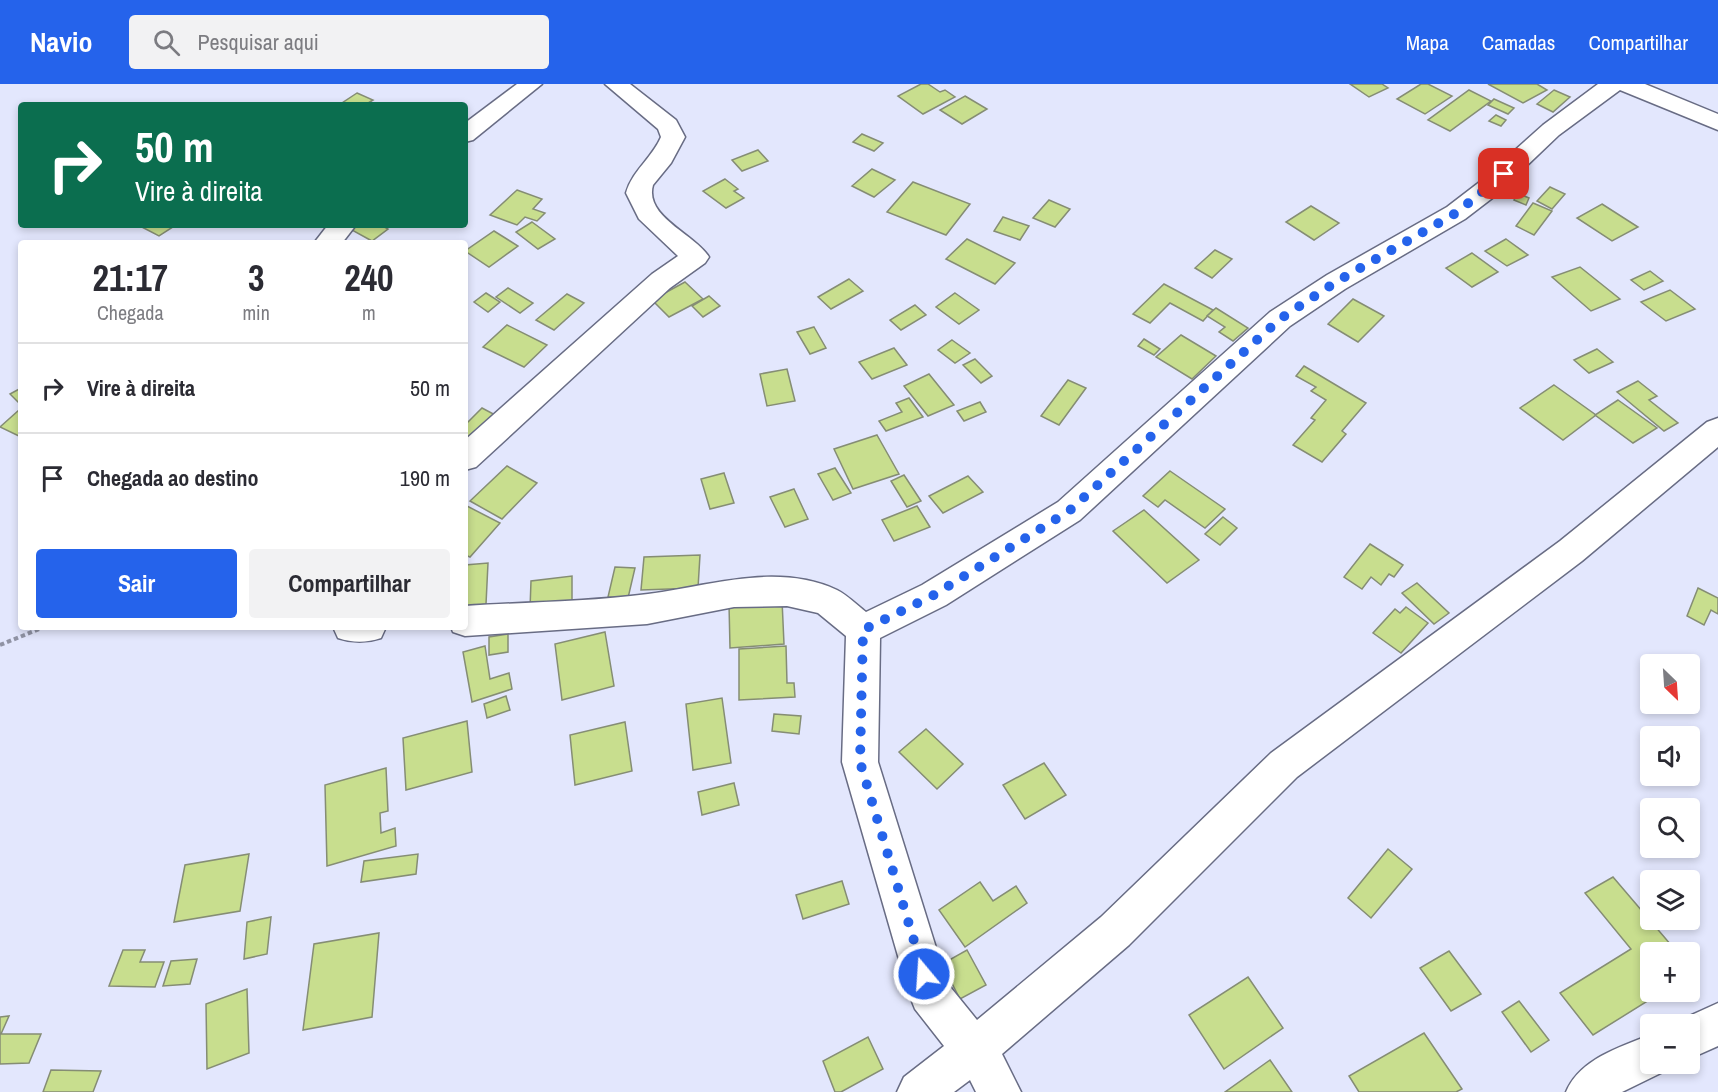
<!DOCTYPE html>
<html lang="pt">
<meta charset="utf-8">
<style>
:root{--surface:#fff;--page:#f2f2f3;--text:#2b2b33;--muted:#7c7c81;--line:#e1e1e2;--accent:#2563eb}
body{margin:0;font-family:"Archivo Narrow",sans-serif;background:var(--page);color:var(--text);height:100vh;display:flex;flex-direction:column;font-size:22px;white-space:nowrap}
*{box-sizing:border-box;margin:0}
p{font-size:20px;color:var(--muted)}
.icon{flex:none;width:33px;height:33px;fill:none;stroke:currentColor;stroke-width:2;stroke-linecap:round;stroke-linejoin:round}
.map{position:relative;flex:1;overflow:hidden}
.drawer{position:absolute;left:18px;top:156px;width:450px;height:390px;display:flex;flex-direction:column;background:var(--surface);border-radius:6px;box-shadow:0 3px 9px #0003}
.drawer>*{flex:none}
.top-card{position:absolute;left:18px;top:18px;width:450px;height:126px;border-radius:6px;box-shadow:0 3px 9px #0003;background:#0b6e4f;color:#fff;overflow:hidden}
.needle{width:39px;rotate:155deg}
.fabs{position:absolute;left:1640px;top:570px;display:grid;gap:12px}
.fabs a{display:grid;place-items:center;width:60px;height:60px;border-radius:6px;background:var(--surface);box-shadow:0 3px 9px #0003;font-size:30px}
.pin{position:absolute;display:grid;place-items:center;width:51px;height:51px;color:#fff;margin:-26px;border-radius:12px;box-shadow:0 3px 9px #0006}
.me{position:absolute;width:66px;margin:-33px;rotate:342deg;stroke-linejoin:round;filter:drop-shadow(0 0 4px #0008)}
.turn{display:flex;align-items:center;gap:21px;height:126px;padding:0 18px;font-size:27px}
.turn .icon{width:78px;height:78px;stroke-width:2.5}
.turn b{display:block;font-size:42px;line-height:51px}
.eta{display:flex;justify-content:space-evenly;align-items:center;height:102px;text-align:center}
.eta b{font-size:36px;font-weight:800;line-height:42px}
.action{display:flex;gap:12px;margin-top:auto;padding:12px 18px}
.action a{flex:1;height:69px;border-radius:6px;background:var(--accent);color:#fff;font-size:24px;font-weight:800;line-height:69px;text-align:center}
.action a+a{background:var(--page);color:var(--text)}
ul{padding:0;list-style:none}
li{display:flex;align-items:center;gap:18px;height:90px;padding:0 18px;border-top:2px solid var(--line)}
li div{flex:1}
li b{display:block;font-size:22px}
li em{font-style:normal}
header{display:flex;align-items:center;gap:36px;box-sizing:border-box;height:84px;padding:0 30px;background:var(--accent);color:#fff}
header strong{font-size:28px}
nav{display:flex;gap:33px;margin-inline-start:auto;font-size:21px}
.search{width:420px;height:54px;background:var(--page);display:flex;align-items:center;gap:15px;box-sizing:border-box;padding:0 21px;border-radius:6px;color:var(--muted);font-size:22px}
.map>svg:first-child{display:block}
.building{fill:#c8de8e;stroke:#858d74;stroke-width:1.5}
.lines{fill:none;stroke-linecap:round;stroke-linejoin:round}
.street-casing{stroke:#686c84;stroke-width:3}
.path{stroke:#9093a4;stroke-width:4;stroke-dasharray:4.5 3;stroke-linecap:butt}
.street{fill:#fff;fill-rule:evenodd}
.route{stroke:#2563eb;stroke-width:10;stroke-dasharray:0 18}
</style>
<header>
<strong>Navio</strong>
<div class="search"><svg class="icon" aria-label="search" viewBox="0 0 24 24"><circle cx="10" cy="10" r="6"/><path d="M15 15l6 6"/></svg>Pesquisar aqui</div>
<nav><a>Mapa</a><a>Camadas</a><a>Compartilhar</a></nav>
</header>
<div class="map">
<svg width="1718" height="1008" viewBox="0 0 1718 1008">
<rect width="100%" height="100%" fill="#e3e7fd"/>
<g class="building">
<path d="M921 0H928L940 8 945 6 955 13 923 30 898 12Z"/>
<path d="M1350 0H1382L1388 4 1369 13Z"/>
<path d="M1421 0H1428L1452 12 1425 30 1397 15Z"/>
<path d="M1488 0H1537L1547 6 1523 19Z"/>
<path d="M1469 6 1491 17 1450 47 1428 36Z"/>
<path d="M1554 6 1570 13 1553 28 1537 20Z"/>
<path d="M357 9 373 16 365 21 342 19Z"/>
<path d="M965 12 987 25 962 40 940 26Z"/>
<path d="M1494 15 1514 24 1508 30 1488 21Z"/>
<path d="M1496 31 1506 36 1501 42 1489 37Z"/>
<path d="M862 50 883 59 874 67 853 58Z"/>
<path d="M758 66 768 77 742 87 732 76Z"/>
<path d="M872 85 895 96 874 113 852 102Z"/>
<path d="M725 95 738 105 734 107 744 114 726 124 703 107Z"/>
<path d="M913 98 970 120 946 151 887 128Z"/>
<path d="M1550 103 1565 110 1552 125 1537 117Z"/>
<path d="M517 106 542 115 533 125 545 129 537 137 525 133 517 141 490 131Z"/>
<path d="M1517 109 1529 114 1526 121 1514 116Z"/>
<path d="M1049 116 1070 125 1055 143 1033 134Z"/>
<path d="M1533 119 1552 127 1534 151 1516 142Z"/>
<path d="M1602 120 1638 143 1612 157 1577 134Z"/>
<path d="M1311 122 1339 139 1314 156 1286 138Z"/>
<path d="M1003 133 1029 142 1020 156 994 147Z"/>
<path d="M532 138 555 155 538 165 516 148Z"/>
<path d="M138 141H176L159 152Z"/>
<path d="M355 141H381L388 145 372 157 350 145Z"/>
<path d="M494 147 518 162 489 183 465 167Z"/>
<path d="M967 155 1015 179 995 200 946 175Z"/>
<path d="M1506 155 1528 171 1507 182 1485 167Z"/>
<path d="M1215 166 1232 175 1212 194 1195 184Z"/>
<path d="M1472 169 1498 188 1472 203 1446 184Z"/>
<path d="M1580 183 1620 215 1591 227 1552 193Z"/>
<path d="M1650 187 1663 197 1644 206 1631 196Z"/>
<path d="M849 195 863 207 831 225 818 213Z"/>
<path d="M685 198 703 215 669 233 652 216Z"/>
<path d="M1164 200 1213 226 1203 237 1170 219 1150 239 1133 230Z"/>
<path d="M508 204 533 219 520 229 496 213Z"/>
<path d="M1670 206 1695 225 1666 237 1641 218Z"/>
<path d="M486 209 500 218 488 228 474 218Z"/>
<path d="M955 209 979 226 959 240 936 223Z"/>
<path d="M567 210 584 219 554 246 536 236Z"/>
<path d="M709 212 720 222 703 233 692 222Z"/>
<path d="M1353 215 1384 232 1358 258 1328 240Z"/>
<path d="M915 221 926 231 901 246 890 236Z"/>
<path d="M1216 224 1248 244 1233 257 1219 248 1225 243 1207 232Z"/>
<path d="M507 241 547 261 524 283 483 263Z"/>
<path d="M814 243 826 264 810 270 797 248Z"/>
<path d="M1181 251 1216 272 1192 295 1156 273Z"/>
<path d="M1144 255 1160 265 1154 271 1138 262Z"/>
<path d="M952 256 970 269 955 279 938 266Z"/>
<path d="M894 264 907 281 872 295 859 278Z"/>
<path d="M1597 265 1613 278 1589 289 1574 276Z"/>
<path d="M975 275 992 292 981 299 963 281Z"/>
<path d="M1304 282 1366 319 1342 347 1346 350 1322 378 1293 361 1315 336 1311 334 1326 316 1311 307 1316 303 1296 292Z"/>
<path d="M787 285 795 317 767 322 760 290Z"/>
<path d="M929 290 954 321 928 332 904 302Z"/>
<path d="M1068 296 1086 304 1059 341 1041 332Z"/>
<path d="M1638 297 1657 312 1649 316 1678 339 1664 347 1617 308Z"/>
<path d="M1554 301 1596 331 1563 356 1520 324Z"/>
<path d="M21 304V321L10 310Z"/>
<path d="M909 314 923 333 886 347 879 337 902 328 896 319Z"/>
<path d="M1618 316 1657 344 1633 359 1595 331Z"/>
<path d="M980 318 986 328 964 337 957 327Z"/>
<path d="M482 324 501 334 465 357V341Z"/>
<path d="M19 326 21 328V353L0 343Z"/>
<path d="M877 351 899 390 853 405 834 365Z"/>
<path d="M507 382 537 399 502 435 470 417Z"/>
<path d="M835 384 851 409 833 416 818 390Z"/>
<path d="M1170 387 1225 425 1205 444 1165 416 1158 423 1143 412Z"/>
<path d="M724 389 734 419 710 425 701 395Z"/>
<path d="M904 391 921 417 907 423 891 397Z"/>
<path d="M968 392 983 408 943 429 929 412Z"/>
<path d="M794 405 808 435 785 443 770 413Z"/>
<path d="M465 421 500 439 470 473 465 471Z"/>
<path d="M917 422 930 443 894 457 882 436Z"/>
<path d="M1144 426 1199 476 1167 499 1113 447Z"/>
<path d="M1223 433 1237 444 1220 461 1205 450Z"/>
<path d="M1370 460 1403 481 1394 493 1389 490 1381 501 1371 493 1362 505 1344 493Z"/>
<path d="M700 471 698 504 641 506 644 473Z"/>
<path d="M488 479 486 520 465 523V481Z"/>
<path d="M615 483 635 484 628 514 608 513Z"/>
<path d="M572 492V519L530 525 531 497Z"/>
<path d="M1417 499 1449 529 1434 540 1402 509Z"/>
<path d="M1698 504 1718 514V530L1711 526 1704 541 1687 532Z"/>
<path d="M782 516 784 560 730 564 729 520Z"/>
<path d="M1406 523 1428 539 1401 569 1373 549 1395 525 1400 529Z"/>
<path d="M605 548 614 602 562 616 555 560Z"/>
<path d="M508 550V568L489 571V553Z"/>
<path d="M485 562 490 595 509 589 512 605 472 618 463 568Z"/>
<path d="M786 562 787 599H794L795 613 739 616V565Z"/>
<path d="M506 612 510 626 487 634 484 620Z"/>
<path d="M722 614 731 679 693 686 686 620Z"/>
<path d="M774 630 801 632 799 650 772 647Z"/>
<path d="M467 637 472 688 406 706 403 654Z"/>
<path d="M625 638 632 687 575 701 570 651Z"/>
<path d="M926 645 963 680 937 705 899 668Z"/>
<path d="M1044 679 1066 711 1025 735 1003 701Z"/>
<path d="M386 684 388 727 380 729 381 749 395 744 396 762 327 782 325 701Z"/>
<path d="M734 699 739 721 702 731 698 708Z"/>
<path d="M1388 765 1412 785 1371 834 1348 814Z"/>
<path d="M249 770 240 827 174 838 185 781Z"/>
<path d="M418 770 416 790 361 798 364 777Z"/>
<path d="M1613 793 1677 868H1650V908H1662L1593 951 1560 909 1631 865 1585 809Z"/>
<path d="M842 797 849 820 803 835 796 811Z"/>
<path d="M980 798 993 817 1016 802 1027 819 965 863 939 826Z"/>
<path d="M271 833 267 870 244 875 247 838Z"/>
<path d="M379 849 372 933 303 946 314 860Z"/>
<path d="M123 866H145L140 878H164L155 903 109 902Z"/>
<path d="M967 866 986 901 960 915 942 880Z"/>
<path d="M1449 867 1481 910 1451 927 1420 884Z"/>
<path d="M197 875 190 900 163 902 171 877Z"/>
<path d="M1248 893 1283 944 1224 985 1189 931Z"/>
<path d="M247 905 249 969 207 985 206 920Z"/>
<path d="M1519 917 1549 956 1531 968 1502 928Z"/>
<path d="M9 932 1 950H41L29 979 0 980V933Z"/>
<path d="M1424 949 1462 1005 1456 1008H1359L1349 992Z"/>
<path d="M868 953 883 985 841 1008H835L823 977Z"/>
<path d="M1270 976 1292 1008H1225Z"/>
<path d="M51 986 101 987 93 1008H43Z"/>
</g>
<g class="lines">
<defs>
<g id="street">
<path d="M517 0H542L473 56 465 58V39Z"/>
<path d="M605 0H630L676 36 685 53 671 79 653 101C644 133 695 150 709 173L705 179 670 204 476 383 465 386V356L652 190 678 172 639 135 626 109C632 87 652 74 661 53L658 45Z"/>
<path d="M1598 0H1645L1718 30V46L1620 6 1559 51 1495 112 1465 135 1345 205 1290 242 1080 436 946 521 880 554 878 678 947 899 977 936 1101 833 1271 669 1560 457 1707 338 1718 334V363L1582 477 1297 693 1129 861 1002 970 1021 1008H976L970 996 954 1008H897L904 993 944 962 915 925 909 910 842 678 846 552 818 529 787 522 734 523 647 540 465 552 453 548 451 543H465V522C525 518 588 518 648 510 709 502 777 478 837 506 847 511 857 521 866 528L922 501 1058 418 1270 228 1327 191 1447 123 1477 100 1543 41Z"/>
<path d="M328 141H356L342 159H314Z"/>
<path d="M333 543H386L381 554C366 559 353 559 338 554Z"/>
<path d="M1718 919V962L1689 975V940L1674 939Z"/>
<path d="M1650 951V980H1668L1665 987 1622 1008H1566C1580 975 1618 964 1650 951Z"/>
</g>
</defs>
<use href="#street" class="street-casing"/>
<path class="path" d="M0 561 44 543"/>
<use href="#street" class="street"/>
</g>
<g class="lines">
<path class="route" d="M924 890 860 678 863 546 934 511 1069 427 1280 235 1336 198 1456 129 1504 90"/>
</g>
</svg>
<div class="fabs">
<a><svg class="needle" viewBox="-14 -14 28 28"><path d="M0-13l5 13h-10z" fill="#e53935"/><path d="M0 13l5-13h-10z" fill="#7c7c81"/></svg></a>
<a><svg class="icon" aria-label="sound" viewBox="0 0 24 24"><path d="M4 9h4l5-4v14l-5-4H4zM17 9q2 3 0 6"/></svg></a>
<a><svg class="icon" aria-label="search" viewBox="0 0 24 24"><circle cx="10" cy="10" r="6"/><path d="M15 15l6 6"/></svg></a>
<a><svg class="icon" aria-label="layers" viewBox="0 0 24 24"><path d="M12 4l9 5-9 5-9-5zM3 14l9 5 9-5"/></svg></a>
<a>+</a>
<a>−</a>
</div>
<div class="pin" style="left:1504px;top:90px;background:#d93025"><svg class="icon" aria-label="arrive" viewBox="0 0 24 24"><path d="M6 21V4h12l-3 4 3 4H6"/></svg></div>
<svg class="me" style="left:924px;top:890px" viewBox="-20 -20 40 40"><circle r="17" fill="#2563eb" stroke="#fff" stroke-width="3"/><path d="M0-11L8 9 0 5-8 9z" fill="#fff"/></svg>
<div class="top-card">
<div class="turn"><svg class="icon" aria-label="right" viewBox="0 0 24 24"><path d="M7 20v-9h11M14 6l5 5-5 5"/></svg><div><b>50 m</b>Vire à direita</div></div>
</div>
<section class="drawer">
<div class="eta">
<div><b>21:17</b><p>Chegada</p></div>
<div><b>3</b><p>min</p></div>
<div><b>240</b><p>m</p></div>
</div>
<ul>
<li><svg class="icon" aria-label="right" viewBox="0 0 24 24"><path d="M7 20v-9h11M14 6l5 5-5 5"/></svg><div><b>Vire à direita</b></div><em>50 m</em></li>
<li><svg class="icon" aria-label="arrive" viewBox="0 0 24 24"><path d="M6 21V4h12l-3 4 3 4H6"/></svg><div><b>Chegada ao destino</b></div><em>190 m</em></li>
</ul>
<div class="action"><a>Sair</a><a>Compartilhar</a></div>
</section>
</div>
